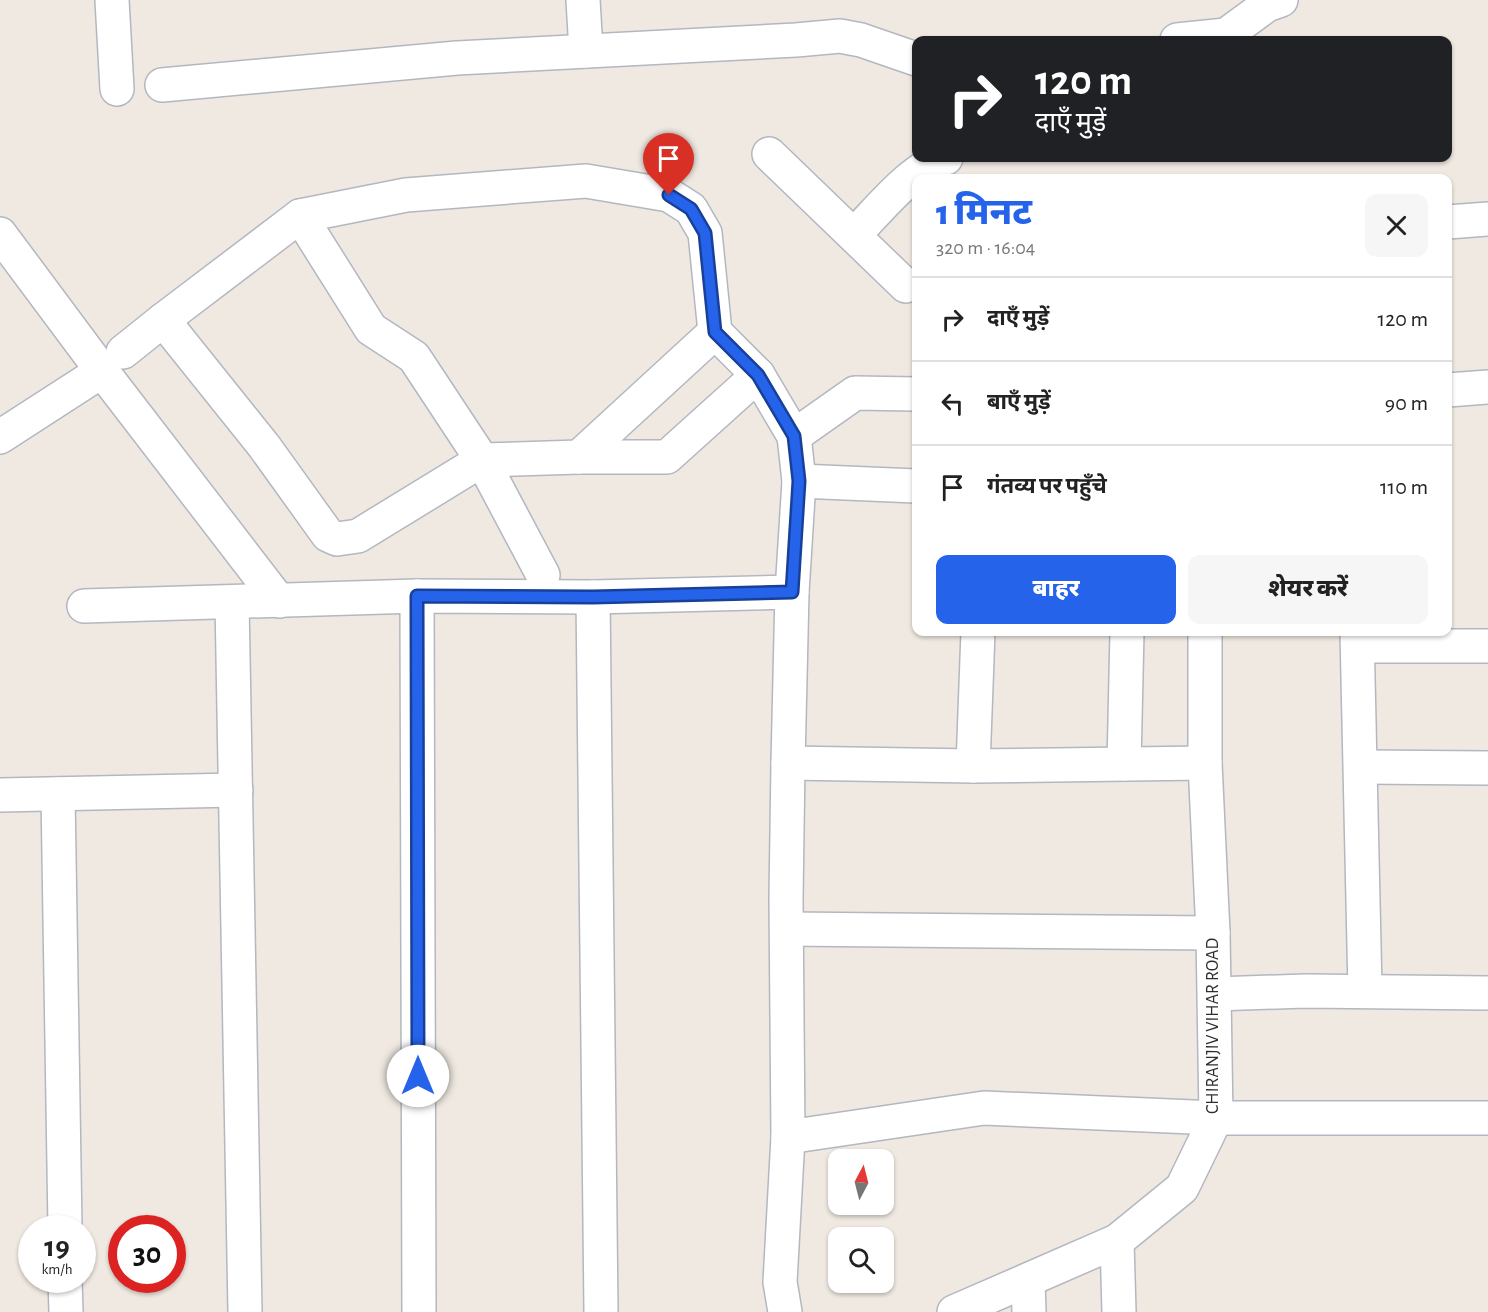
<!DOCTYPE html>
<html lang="hi">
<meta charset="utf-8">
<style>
:root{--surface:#fff;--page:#f6f6f6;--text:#222;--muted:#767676;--line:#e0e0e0;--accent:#2563eb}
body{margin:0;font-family:"Alegreya Sans","Noto Sans Devanagari",sans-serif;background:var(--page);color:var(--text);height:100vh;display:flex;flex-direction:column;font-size:22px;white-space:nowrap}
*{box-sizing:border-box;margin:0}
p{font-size:20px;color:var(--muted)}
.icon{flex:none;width:33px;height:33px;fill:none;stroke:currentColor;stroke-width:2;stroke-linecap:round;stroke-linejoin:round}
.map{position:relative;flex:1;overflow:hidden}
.side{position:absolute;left:912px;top:174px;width:540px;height:462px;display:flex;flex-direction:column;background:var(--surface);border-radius:12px;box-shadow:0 2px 4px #0004}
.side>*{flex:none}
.banner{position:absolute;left:912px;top:36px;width:540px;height:126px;border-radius:12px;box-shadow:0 2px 4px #0004;background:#202124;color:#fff;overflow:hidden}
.needle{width:39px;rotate:7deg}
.buttons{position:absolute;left:828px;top:1149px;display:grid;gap:12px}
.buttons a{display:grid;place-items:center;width:66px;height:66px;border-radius:12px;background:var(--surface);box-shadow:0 2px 4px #0004;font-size:30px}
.speed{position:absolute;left:18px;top:1215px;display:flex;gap:12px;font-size:30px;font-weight:700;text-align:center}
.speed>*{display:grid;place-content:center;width:78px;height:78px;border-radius:50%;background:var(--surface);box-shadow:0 2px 4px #0004;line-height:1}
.speed small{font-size:15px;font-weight:400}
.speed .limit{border:9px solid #d22;background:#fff;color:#111}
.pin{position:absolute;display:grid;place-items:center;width:51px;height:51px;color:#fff;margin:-62px -26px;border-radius:50% 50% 50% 0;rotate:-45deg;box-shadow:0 0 6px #0007}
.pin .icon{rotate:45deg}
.me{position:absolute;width:66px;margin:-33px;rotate:0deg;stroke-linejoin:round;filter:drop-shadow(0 0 4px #0008)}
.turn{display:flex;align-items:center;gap:21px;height:126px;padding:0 24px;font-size:27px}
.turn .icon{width:78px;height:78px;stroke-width:2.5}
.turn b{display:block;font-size:42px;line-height:51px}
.round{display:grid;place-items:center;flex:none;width:63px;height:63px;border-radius:12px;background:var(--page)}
.head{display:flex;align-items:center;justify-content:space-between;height:102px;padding:0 24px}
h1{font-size:36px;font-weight:800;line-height:45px;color:var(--accent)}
.action{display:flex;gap:12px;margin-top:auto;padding:12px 24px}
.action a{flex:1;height:69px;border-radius:12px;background:var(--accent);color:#fff;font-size:24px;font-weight:800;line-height:69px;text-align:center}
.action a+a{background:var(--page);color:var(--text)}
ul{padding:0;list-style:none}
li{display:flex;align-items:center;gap:18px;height:84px;padding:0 24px;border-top:2px solid var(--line)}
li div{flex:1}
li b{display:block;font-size:22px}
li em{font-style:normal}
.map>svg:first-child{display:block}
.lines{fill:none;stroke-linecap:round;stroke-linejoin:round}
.minor-casing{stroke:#b4b7c1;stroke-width:36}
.minor{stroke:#fff;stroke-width:33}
.route-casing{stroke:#184099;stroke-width:15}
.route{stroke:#2563eb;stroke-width:10}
.labels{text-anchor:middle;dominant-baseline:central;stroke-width:4.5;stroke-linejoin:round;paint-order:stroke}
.street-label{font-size:18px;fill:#2e2e2e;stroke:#fff}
</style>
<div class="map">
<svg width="1488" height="1312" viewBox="0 0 1488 1312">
<rect width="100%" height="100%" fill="#efe9e1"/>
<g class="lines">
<defs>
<g id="minor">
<path d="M112 0 117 89"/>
<path d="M583 0 586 51"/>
<path d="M1177 40 1226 35"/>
<path d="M1223 40 1226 35 1267 5 1281 0"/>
<path d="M162 85 457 58 796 40 840 36 861 40 916 59"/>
<path d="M769 154 906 286"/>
<path d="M1448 222 1488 219"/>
<path d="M0 234 102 371 279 601"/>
<path d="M854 235C878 211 913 166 946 158"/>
<path d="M163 320 300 216"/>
<path d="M123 352 163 320 264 446 328 535 337 539 358 536 482 460 579 457 715 332"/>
<path d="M1448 390 1488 387"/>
<path d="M794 436 855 393 916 394"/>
<path d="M0 437 102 371"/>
<path d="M579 457H667L758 375"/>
<path d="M799 481 916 486"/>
<path d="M543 575 482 460 414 357 371 329 300 216 406 195 586 181 669 195 691 209 705 233 715 332 758 375 794 436 799 481 792 592 788 763 786 899 788 1137 780 1282 785 1312"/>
<path d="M417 596 419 1312"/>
<path d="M593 597 601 1312"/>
<path d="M232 602 245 1312"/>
<path d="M84 606 417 596 593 597 792 592"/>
<path d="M1357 632 1365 991"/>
<path d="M1358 646H1488"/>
<path d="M788 763 973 766 1205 763"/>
<path d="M1124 764 1127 632"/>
<path d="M973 766 978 632"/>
<path d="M1361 767 1488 768"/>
<path d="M58 794 65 1228"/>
<path d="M0 795 236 790"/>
<path d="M787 929 1213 933"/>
<path d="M1215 994 1305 991 1488 993"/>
<path d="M788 1137 984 1108 1216 1118H1488"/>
<path d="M1117 1241 1119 1312"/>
<path d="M65 1280 66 1312"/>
<path d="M1028 1281 1029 1312"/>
<path d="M954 1312 1117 1241 1182 1188 1216 1118 1213 933 1205 763V632"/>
</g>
</defs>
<use href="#minor" class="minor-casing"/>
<use href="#minor" class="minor"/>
</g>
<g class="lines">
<defs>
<path id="route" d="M418 1076 417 596 593 597 792 592 799 481 794 436 758 375 715 332 705 233 691 209 669 195"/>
</defs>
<use href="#route" class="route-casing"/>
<use href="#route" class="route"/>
</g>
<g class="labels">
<g class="street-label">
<text transform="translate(1213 1026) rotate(-90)">CHIRANJIV VIHAR ROAD</text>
</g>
</g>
</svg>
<div class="buttons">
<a><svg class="needle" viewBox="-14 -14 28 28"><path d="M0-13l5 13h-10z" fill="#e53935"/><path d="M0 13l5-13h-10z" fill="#767676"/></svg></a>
<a><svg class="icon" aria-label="search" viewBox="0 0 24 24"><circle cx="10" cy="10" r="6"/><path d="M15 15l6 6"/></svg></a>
</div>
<div class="speed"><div>19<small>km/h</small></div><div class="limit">30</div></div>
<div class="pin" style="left:669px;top:195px;background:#d93025"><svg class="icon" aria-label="arrive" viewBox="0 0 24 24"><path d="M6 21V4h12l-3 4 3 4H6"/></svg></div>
<svg class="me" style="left:418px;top:1076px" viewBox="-20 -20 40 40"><circle r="19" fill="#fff"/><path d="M0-13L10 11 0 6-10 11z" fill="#2563eb"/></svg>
<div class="banner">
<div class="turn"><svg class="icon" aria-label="right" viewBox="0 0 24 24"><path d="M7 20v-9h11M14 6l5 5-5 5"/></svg><div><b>120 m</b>दाएँ मुड़ें</div></div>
</div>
<section class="side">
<div class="head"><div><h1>1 मिनट</h1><p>320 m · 16:04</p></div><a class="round"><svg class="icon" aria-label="close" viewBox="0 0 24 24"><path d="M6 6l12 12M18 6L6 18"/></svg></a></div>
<ul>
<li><svg class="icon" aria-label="right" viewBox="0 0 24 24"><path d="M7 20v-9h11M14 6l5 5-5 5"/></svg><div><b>दाएँ मुड़ें</b></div><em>120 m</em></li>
<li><svg class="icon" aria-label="left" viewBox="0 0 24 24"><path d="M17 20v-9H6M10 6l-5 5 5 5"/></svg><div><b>बाएँ मुड़ें</b></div><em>90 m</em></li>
<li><svg class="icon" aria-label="arrive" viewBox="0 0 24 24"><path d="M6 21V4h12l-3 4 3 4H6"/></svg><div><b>गंतव्य पर पहुँचे</b></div><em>110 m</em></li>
</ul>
<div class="action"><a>बाहर</a><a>शेयर करें</a></div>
</section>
</div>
